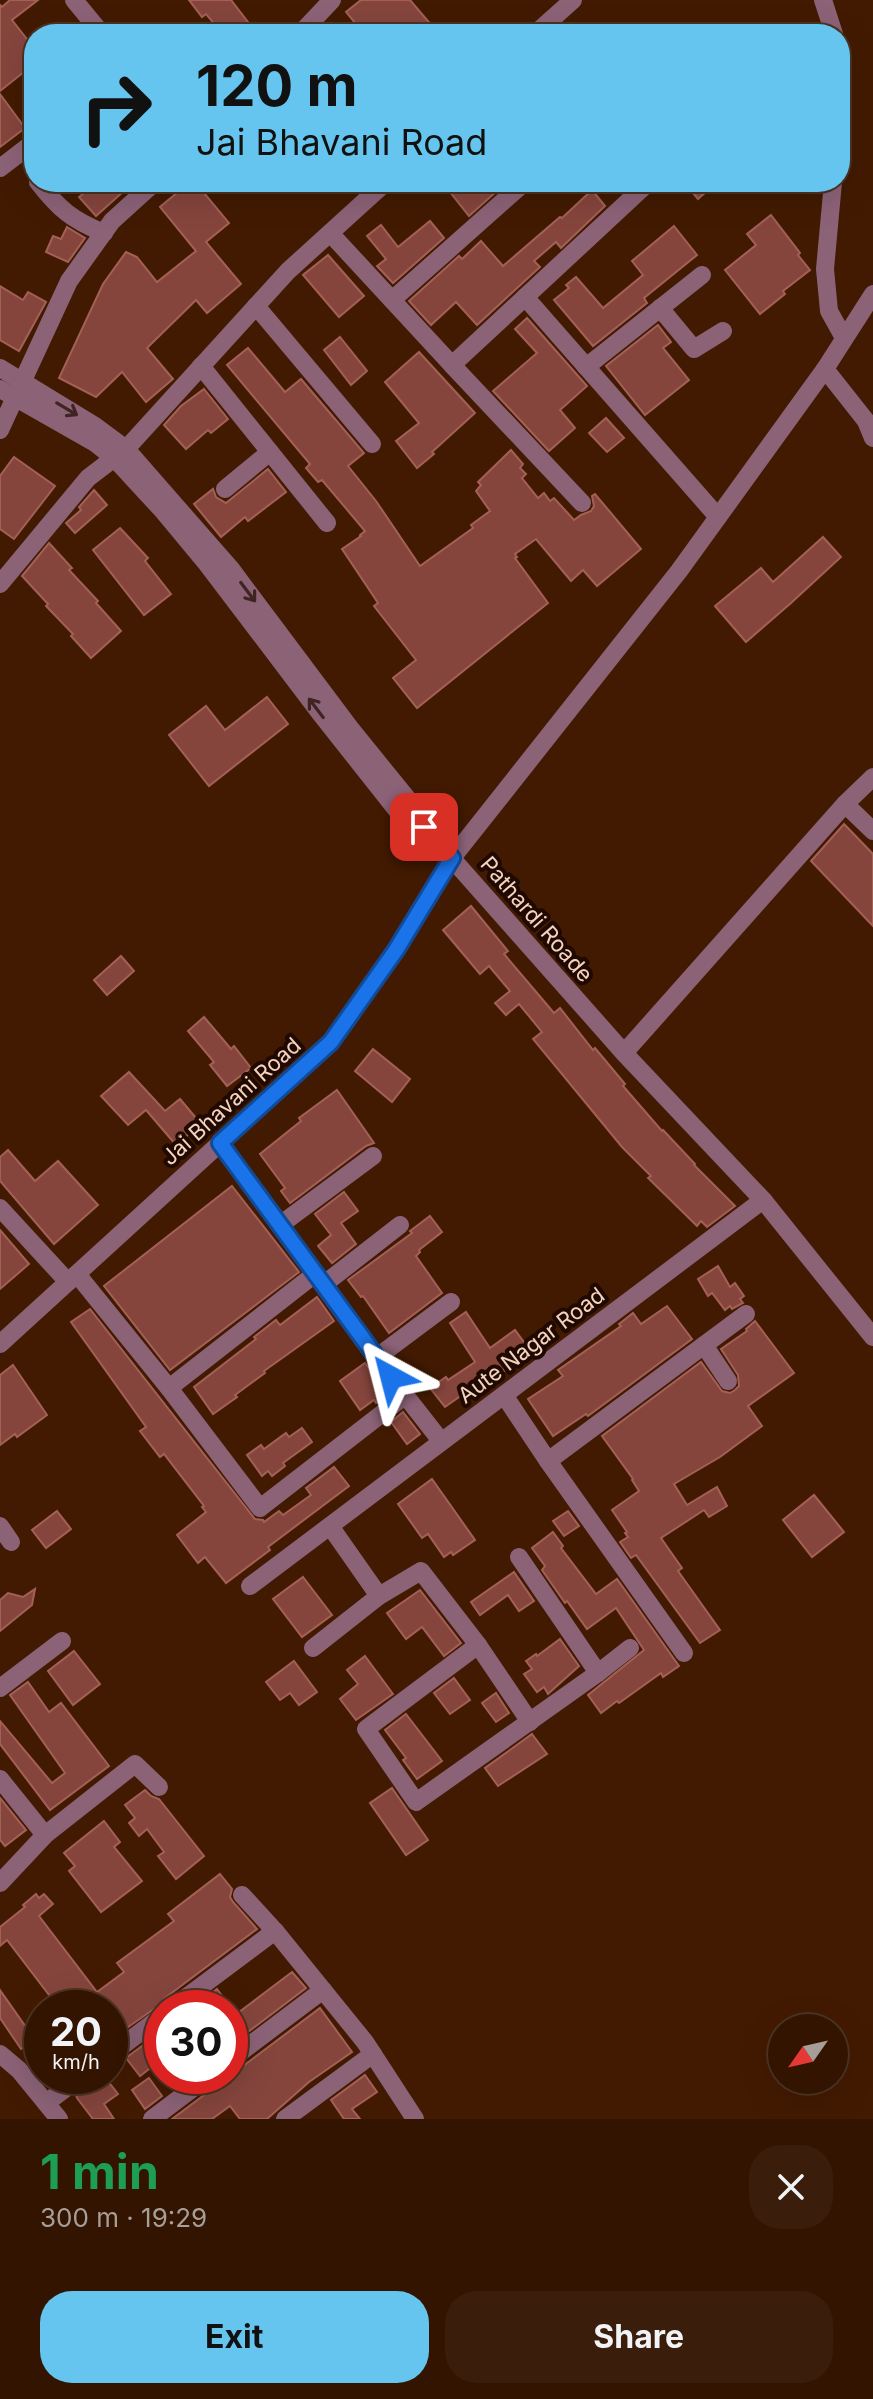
<!DOCTYPE html>
<meta charset="utf-8">
<style>
:root{--surface:#321401;--page:#3a1d0b;--text:#f1f3f6;--muted:#a89e99;--line:#4d3323;--accent:#65c5ee}
body{margin:0;font-family:Inter,sans-serif;background:var(--page);color:var(--text);height:100vh;display:flex;flex-direction:column;font-size:30px;white-space:nowrap}
*{box-sizing:border-box;margin:0}
p{font-size:26px;color:var(--muted)}
.icon{flex:none;width:44px;height:44px;fill:none;stroke:currentColor;stroke-width:2;stroke-linecap:round;stroke-linejoin:round}
.map{position:relative;height:2119px;overflow:hidden}
.sheet{display:flex;flex-direction:column;background:var(--surface);flex:1}
.sheet>*{flex:none}
.hud{position:absolute;left:24px;top:24px;width:826px;height:168px;border-radius:32px;box-shadow:0 8px 32px #0002,0 0 0 2px var(--line);background:#65c5ee;color:#111;overflow:hidden}
.needle{width:52px;rotate:236deg}
.buttons{position:absolute;left:768px;top:2014px;display:grid;gap:16px}
.buttons a{display:grid;place-items:center;width:80px;height:80px;border-radius:50%;background:var(--surface);box-shadow:0 8px 32px #0002,0 0 0 2px var(--line);font-size:40px}
.speed{position:absolute;left:24px;top:1990px;display:flex;gap:16px;font-size:40px;font-weight:700;text-align:center}
.speed>*{display:grid;place-content:center;width:104px;height:104px;border-radius:50%;background:var(--surface);box-shadow:0 8px 32px #0002,0 0 0 2px var(--line);line-height:1}
.speed small{font-size:20px;font-weight:400}
.speed .limit{border:12px solid #d22;background:#fff;color:#111}
.pin{position:absolute;display:grid;place-items:center;width:68px;height:68px;color:#fff;margin:-34px;border-radius:16px;box-shadow:0 4px 12px #0006}
.me{position:absolute;width:88px;margin:-44px;rotate:322deg;stroke-linejoin:round;filter:drop-shadow(0 0 6px #0008)}
.turn{display:flex;align-items:center;gap:28px;height:168px;padding:0 40px;font-size:36px}
.turn .icon{width:104px;height:104px;stroke-width:2.5}
.turn b{display:block;font-size:56px;line-height:68px}
.round{display:grid;place-items:center;flex:none;width:84px;height:84px;border-radius:32px;background:var(--page)}
.overview{display:flex;align-items:center;justify-content:space-between;height:136px;padding:0 40px}
h1{font-size:48px;font-weight:700;line-height:60px;color:#1e9e55}
.primary-button{display:flex;gap:16px;margin-top:auto;padding:16px 40px}
.primary-button a{flex:1;height:92px;border-radius:32px;background:var(--accent);color:#111;font-size:32px;font-weight:700;line-height:92px;text-align:center}
.primary-button a+a{background:var(--page);color:var(--text)}
.map>svg:first-child{display:block}
.building{fill:#85453d;stroke:#a36056;stroke-width:2}
.lines{fill:none;stroke-linecap:round;stroke-linejoin:round}
.minor{stroke:#8c6277;stroke-width:18}
.oneway{stroke:#402424}
.route-casing{stroke:#114b97;stroke-width:20}
.route{stroke:#1a73e8;stroke-width:14}
.labels{text-anchor:middle;dominant-baseline:central;stroke-width:8;stroke-linejoin:round;paint-order:stroke}
.street-label{font-size:22px;fill:#f4d3c1;stroke:#1f0901}
</style>
<div class="map">
<svg width="873" height="2119" viewBox="0 0 873 2119">
<rect width="100%" height="100%" fill="#421a01"/>
<g class="building">
<path d="M10 0H38L12 20 34 48V64L0 91V5L2 7Z"/>
<path d="M189 0H231L248 22 232 34H223L206 14 202 17Z"/>
<path d="M361 0H410L439 34H397L389 25 378 34H364L346 12Z"/>
<path d="M0 94 25 128 0 147Z"/>
<path d="M97 182H134L96 216 79 197Z"/>
<path d="M190 182H195L229 223 206 242 241 284 207 313 196 300 147 348 173 379 146 402 122 372 96 397 59 378 103 284 126 252 137 257 157 282 196 251 160 207Z"/>
<path d="M442 182H507L469 216Z"/>
<path d="M684 182H717L698 199Z"/>
<path d="M592 190 605 206 561 248 556 242 534 261 540 267 477 325 456 302 431 325 409 301 459 256 462 259 481 241 503 266 560 217 562 218Z"/>
<path d="M771 215 800 253 798 255 810 270 783 291 785 294 760 314 725 270 756 245 747 234Z"/>
<path d="M430 221 444 238 393 283 377 266 386 259 367 236 381 225 398 247Z"/>
<path d="M674 226 697 255 644 298 647 303 593 346 554 300 569 288 566 285 576 277 603 308 643 275 632 261Z"/>
<path d="M67 227 85 238 68 262 46 252 53 236 61 239Z"/>
<path d="M328 255 364 296 339 317 303 275Z"/>
<path d="M0 286 23 300 28 292 46 302 19 351 0 340Z"/>
<path d="M527 318 587 386 560 410 575 428 549 451 493 391 537 353 515 329Z"/>
<path d="M658 325 671 342 663 348 689 380 645 415 606 366Z"/>
<path d="M340 337 367 371 351 385 324 350Z"/>
<path d="M248 348 285 392 301 379 364 453 348 466 376 501 420 566 473 528 471 525 490 511 476 491 481 485 478 482 511 450 523 464 520 468 526 474 522 478 538 498 544 493 550 501 554 498 574 520 581 515 591 511 594 506 592 496 595 494 641 549 597 586 583 570 571 581 536 539 515 554 517 557 515 558 548 603 417 708 393 678 416 660 374 606 378 603 342 549 361 536 360 535 365 531 322 480 318 482 306 468 310 464 227 365Z"/>
<path d="M419 352 475 413 432 452 434 454 417 468 396 441 419 423 385 382Z"/>
<path d="M204 389 228 419 211 433 208 430 186 449 164 425 181 406Z"/>
<path d="M606 418 624 438 607 452 589 433Z"/>
<path d="M14 457 55 486 14 539 0 529V476Z"/>
<path d="M268 469 286 492 248 521 245 517 221 537 194 504 213 489 216 497 226 503Z"/>
<path d="M94 490 107 505 75 533 66 523 81 510 79 507Z"/>
<path d="M120 528 148 558 145 561 171 594 144 615 93 550Z"/>
<path d="M823 537 841 557 791 603 746 642 715 606 761 568 773 582Z"/>
<path d="M49 543 72 568 69 570 98 601 96 603 121 631 91 658 71 636 73 634 46 606 48 604 22 576Z"/>
<path d="M267 697 288 724 209 786 169 735 206 706 225 730Z"/>
<path d="M844 824 873 854V926L811 861Z"/>
<path d="M471 906 508 951 504 954 554 1013 560 1008 593 1050 595 1048 625 1084 623 1086 662 1131 663 1130 695 1164 694 1165 735 1206 707 1227 701 1221 697 1226 648 1178 651 1176 622 1147 533 1039 542 1032 519 1004 506 1015 495 1003 510 991 489 966 480 974 443 930Z"/>
<path d="M121 956 134 971 107 995 94 980Z"/>
<path d="M204 1017 231 1049 234 1046 251 1068 227 1086 210 1065 214 1062 188 1031Z"/>
<path d="M373 1049 410 1079 392 1102 355 1071Z"/>
<path d="M129 1072 165 1111 180 1099 201 1124 176 1145 146 1110 128 1125 101 1096Z"/>
<path d="M337 1090 374 1143 366 1146 290 1203 281 1191 285 1188 260 1154 301 1121 299 1118Z"/>
<path d="M8 1150 35 1181 58 1161 98 1205 54 1244 0 1181V1157Z"/>
<path d="M232 1186 299 1272 170 1370 104 1286Z"/>
<path d="M344 1192 358 1211 341 1223 356 1244 332 1263 318 1246 331 1235 315 1214Z"/>
<path d="M430 1216 442 1232 419 1250 420 1252 416 1256 442 1293 389 1333 363 1296 361 1297 348 1280 412 1233 410 1231Z"/>
<path d="M0 1230 29 1264 0 1289Z"/>
<path d="M718 1266 730 1287 735 1283 744 1296 740 1299 743 1303 732 1309 730 1306 725 1310 712 1293 708 1296 698 1279Z"/>
<path d="M317 1297 334 1321 264 1371 265 1373 235 1395 237 1397 213 1414 194 1387 256 1339 254 1337 276 1320 280 1325Z"/>
<path d="M667 1306 692 1339 588 1416 586 1414 553 1436 528 1399 563 1376 558 1370 621 1326 619 1324 633 1313 641 1324Z"/>
<path d="M90 1309 255 1519 263 1520 264 1522 279 1511 283 1515 311 1495 306 1488 334 1467 349 1486 268 1547 270 1550 226 1583 205 1557 198 1563 177 1535 206 1512 202 1507 204 1506 164 1454 160 1457 140 1431 146 1427 71 1322Z"/>
<path d="M466 1312 490 1348 515 1330 529 1349 503 1369 504 1371 487 1381 486 1378 445 1407 430 1388 446 1377 448 1380 475 1362 450 1323Z"/>
<path d="M755 1321 794 1373 748 1406 762 1426 720 1457 674 1484 687 1505 717 1487 727 1506 709 1517 704 1510 661 1538 682 1568 678 1571 720 1630 700 1643 636 1555 631 1558 620 1542 628 1537 625 1533 627 1532 612 1510 639 1491 632 1480 633 1479 602 1436 701 1362 722 1391 730 1393 735 1390 739 1386 738 1375 721 1349 747 1331 746 1329Z"/>
<path d="M365 1363 388 1393 376 1403 374 1400 360 1410 340 1381Z"/>
<path d="M13 1365 47 1415 17 1437 15 1434 0 1445V1375Z"/>
<path d="M403 1412 420 1434 407 1444 391 1422Z"/>
<path d="M302 1428 312 1442 283 1463 285 1466 272 1476 268 1471 262 1476 247 1455 261 1445 264 1449 286 1433 289 1437Z"/>
<path d="M432 1479 475 1540 453 1555 451 1552 444 1557 428 1534 422 1538 398 1504Z"/>
<path d="M814 1495 844 1532 812 1557 783 1520Z"/>
<path d="M57 1511 71 1529 46 1548 32 1530Z"/>
<path d="M568 1511 579 1526 564 1536 553 1521Z"/>
<path d="M553 1532 563 1546 561 1548 596 1594 617 1579 679 1666 663 1677 661 1673 619 1703 617 1701 601 1713 588 1695 644 1650 616 1608 587 1629 567 1601 565 1603 542 1570 545 1566 532 1548Z"/>
<path d="M514 1572 534 1601 519 1611 508 1595 480 1615 471 1602Z"/>
<path d="M303 1577 332 1615 302 1637 273 1599Z"/>
<path d="M35 1589 32 1605 0 1631V1600L8 1593 23 1597Z"/>
<path d="M420 1590 461 1643 444 1656 422 1627 406 1639 387 1613Z"/>
<path d="M560 1639 579 1666 548 1694 544 1687 537 1692 524 1674 532 1669 526 1661 536 1654 537 1656Z"/>
<path d="M74 1651 100 1684 73 1705 48 1671Z"/>
<path d="M365 1656 393 1694 356 1720 340 1699 358 1684 347 1670Z"/>
<path d="M294 1661 317 1692 299 1705 290 1693 280 1700 266 1682Z"/>
<path d="M454 1678 470 1700 450 1714 434 1693Z"/>
<path d="M28 1682 49 1712 61 1703 109 1766 50 1810 0 1744V1721L52 1783 65 1773 10 1695Z"/>
<path d="M496 1693 509 1713 496 1722 482 1703Z"/>
<path d="M406 1714 442 1761 417 1779 403 1760 406 1758 385 1730Z"/>
<path d="M532 1734 547 1754 498 1786 485 1768Z"/>
<path d="M392 1788 428 1840 406 1855 370 1803Z"/>
<path d="M145 1790 151 1796 159 1799 204 1856 176 1879 158 1856 164 1852 147 1829 139 1836 129 1823 135 1818 125 1805Z"/>
<path d="M0 1798 26 1830 5 1846 0 1840Z"/>
<path d="M104 1821 120 1842 114 1847 142 1881 101 1912 69 1871 75 1866 64 1853Z"/>
<path d="M220 1874 232 1889 230 1897 233 1902 257 1929 165 1998 161 2004 111 2039 110 2008H59L7 1940 0 1946V1927L25 1907 23 1905 36 1894 39 1898 44 1894 53 1904 39 1916 97 1992 124 1972 117 1963 174 1921 168 1914Z"/>
<path d="M292 1972 306 1988 240 2038 230 2025V2019Z"/>
<path d="M217 1989 231 2008H213L206 1998Z"/>
<path d="M0 1990 35 2040 21 2049 0 2018Z"/>
<path d="M320 2008 352 2052 309 2082 267 2119H240L230 2106 212 2119H172L216 2086 221 2076H230Z"/>
<path d="M162 2031V2059L140 2076 126 2058Z"/>
<path d="M365 2075 377 2092 352 2109 360 2119H344L331 2100Z"/>
<path d="M94 2076H104L118 2094 104 2104 114 2119H93L77 2098 76 2095 90 2085Z"/>
<path d="M149 2078 162 2096 145 2109 132 2090Z"/>
</g>
<g class="lines">
<g class="minor">
<path d="M74 0 102 34"/>
<path d="M823 0 834 34"/>
<path d="M300 34 332 0"/>
<path d="M535 34 573 0"/>
<path d="M840 76V96"/>
<path d="M0 168 34 142"/>
<path d="M38 182C59 209 72 220 104 233"/>
<path d="M833 182 825 269 829 311 844 338"/>
<path d="M330 233 452 365 649 182"/>
<path d="M525 297 718 517"/>
<path d="M392 300 525 182"/>
<path d="M256 306 372 444"/>
<path d="M660 308 694 349 723 331"/>
<path d="M452 365 582 503"/>
<path d="M201 366 327 523"/>
<path d="M586 367 702 275"/>
<path d="M0 368 95 426 126 449 231 569 350 728 410 802 424 827 624 1053 763 1200 873 1337"/>
<path d="M825 369 866 421 873 438"/>
<path d="M0 389 95 443 114 458 163 511 207 564 320 713 399 813 422 825"/>
<path d="M0 430 69 281 112 221 155 182"/>
<path d="M225 489 270 452"/>
<path d="M0 584 88 478 126 449 288 271 386 182"/>
<path d="M845 804 873 831"/>
<path d="M624 1053 845 804 873 777"/>
<path d="M220 1143 376 1358 441 1441"/>
<path d="M0 1208 68 1282"/>
<path d="M280 1225 373 1156"/>
<path d="M77 1274 169 1388 315 1274"/>
<path d="M323 1285 400 1225"/>
<path d="M0 1344 331 1042 396 950 452 858 679 571 825 369 873 294"/>
<path d="M704 1345 728 1381"/>
<path d="M376 1358 451 1302"/>
<path d="M169 1388 260 1508 406 1395"/>
<path d="M504 1395 548 1461 684 1653"/>
<path d="M548 1461 746 1314"/>
<path d="M0 1526 11 1542"/>
<path d="M330 1526 379 1596"/>
<path d="M519 1557 598 1673"/>
<path d="M250 1586 763 1200"/>
<path d="M478 1645 366 1729 416 1802 598 1673 630 1648"/>
<path d="M313 1648 379 1596 421 1571 478 1645 530 1722"/>
<path d="M0 1688 62 1641"/>
<path d="M0 1779 45 1835"/>
<path d="M0 1883 45 1835 135 1764 159 1787"/>
<path d="M242 1895 275 1931 365 2042 415 2119"/>
<path d="M172 2008 275 1931"/>
<path d="M0 2054 19 2070 59 2119"/>
<path d="M110 2055 162 2016"/>
<path d="M230 2060 323 1990"/>
<path d="M46 2103 82 2076"/>
<path d="M152 2119 209 2076"/>
<path d="M285 2119 373 2054"/>
</g>
</g>
<defs><path id="oneway-shaft" d="M-6 0H5M1.5-3L5.5 0L1.5 3" fill="none" stroke-width="1.6" stroke-linecap="round" stroke-linejoin="round" transform="scale(2)"/></defs>
<g class="oneway">
<use href="#oneway-shaft" transform="translate(67 409) rotate(31)"/>
<use href="#oneway-shaft" transform="translate(248 592) rotate(53)"/>
<use href="#oneway-shaft" transform="translate(316 708) rotate(-127)"/>
</g>
<g class="lines">
<defs>
<path id="route" d="M391 1377 220 1143 331 1042 396 950 452 858 424 827"/>
</defs>
<use href="#route" class="route-casing"/>
<use href="#route" class="route"/>
</g>
<g class="labels">
<g class="street-label">
<text transform="translate(537 919) rotate(49)">Pathardi Roade</text>
<text transform="translate(231 1101) rotate(-42)">Jai Bhavani Road</text>
<text transform="translate(531 1345) rotate(-37)">Aute Nagar Road</text>
</g>
</g>
</svg>
<div class="buttons">
<a><svg class="needle" viewBox="-14 -14 28 28"><path d="M0-13l5 13h-10z" fill="#e53935"/><path d="M0 13l5-13h-10z" fill="#a89e99"/></svg></a>
</div>
<div class="speed"><div>20<small>km/h</small></div><div class="limit">30</div></div>
<div class="pin" style="left:424px;top:827px;background:#d93025"><svg class="icon" aria-label="arrive" viewBox="0 0 24 24"><path d="M6 21V4h12l-3 4 3 4H6"/></svg></div>
<svg class="me" style="left:391px;top:1377px" viewBox="-20 -20 40 40"><path d="M0-17L14 15 0 8-14 15z" fill="#1a73e8" stroke="#fff" stroke-width="4"/></svg>
<div class="hud">
<div class="turn"><svg class="icon" aria-label="right" viewBox="0 0 24 24"><path d="M7 20v-9h11M14 6l5 5-5 5"/></svg><div><b>120 m</b>Jai Bhavani Road</div></div>
</div>
</div>
<section class="sheet">
<div class="overview"><div><h1>1 min</h1><p>300 m · 19:29</p></div><a class="round"><svg class="icon" aria-label="close" viewBox="0 0 24 24"><path d="M6 6l12 12M18 6L6 18"/></svg></a></div>
<div class="primary-button"><a>Exit</a><a>Share</a></div>
</section>
